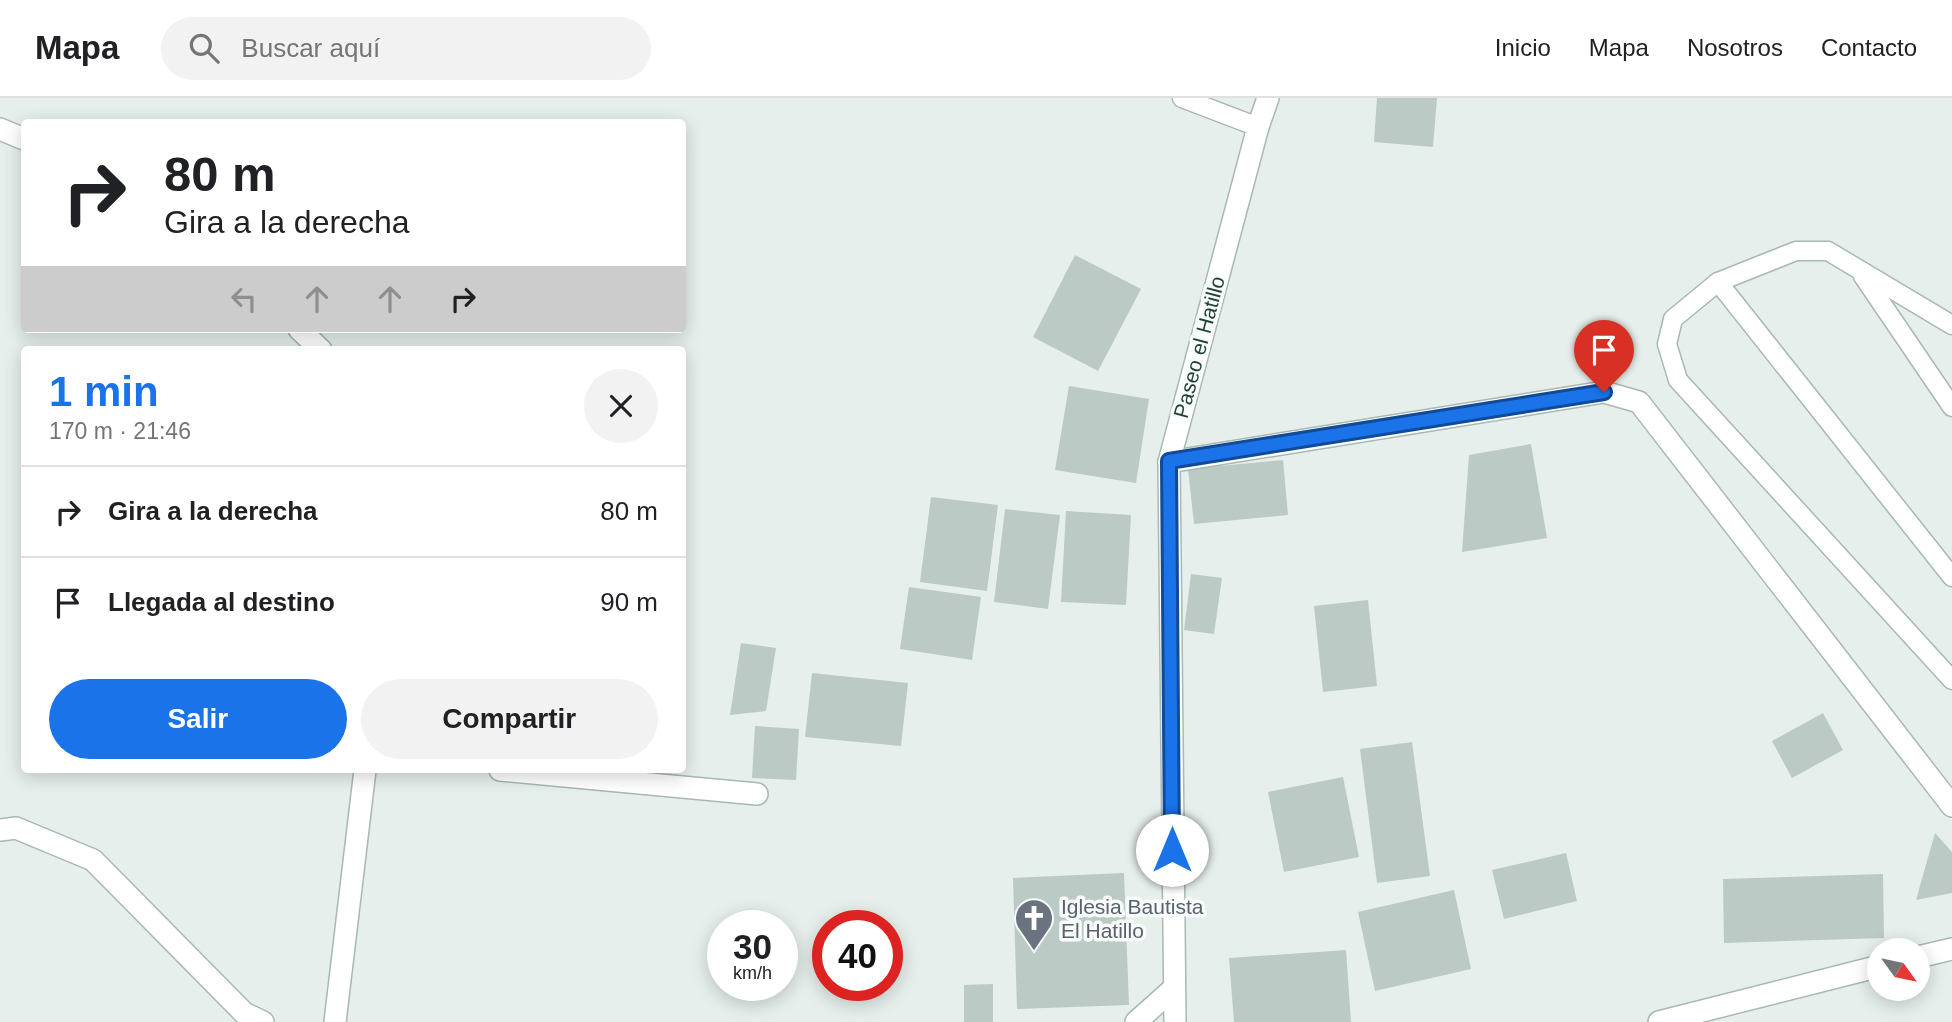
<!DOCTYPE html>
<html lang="es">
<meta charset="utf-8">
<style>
:root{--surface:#fff;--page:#f2f2f2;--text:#202124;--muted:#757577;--line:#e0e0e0;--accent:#1a73e8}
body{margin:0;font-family:Arial,sans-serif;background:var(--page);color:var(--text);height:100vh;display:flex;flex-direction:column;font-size:26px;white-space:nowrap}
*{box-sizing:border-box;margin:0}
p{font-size:23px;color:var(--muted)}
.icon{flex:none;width:38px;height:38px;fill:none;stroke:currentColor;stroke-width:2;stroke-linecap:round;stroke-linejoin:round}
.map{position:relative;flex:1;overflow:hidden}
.drawer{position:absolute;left:21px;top:248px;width:665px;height:427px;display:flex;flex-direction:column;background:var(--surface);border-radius:7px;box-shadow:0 4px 18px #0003}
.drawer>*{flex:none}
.banner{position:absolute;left:21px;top:21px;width:665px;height:214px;border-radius:7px;box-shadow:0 4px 18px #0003;background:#fff;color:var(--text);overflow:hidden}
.needle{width:46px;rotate:123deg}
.controls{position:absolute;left:1867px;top:840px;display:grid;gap:14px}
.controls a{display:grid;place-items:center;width:63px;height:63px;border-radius:50%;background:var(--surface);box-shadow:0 4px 18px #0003;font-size:35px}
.speed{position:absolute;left:707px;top:812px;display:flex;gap:14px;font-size:35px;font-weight:700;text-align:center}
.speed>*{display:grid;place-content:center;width:91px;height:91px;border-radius:50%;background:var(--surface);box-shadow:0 4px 18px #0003;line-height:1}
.speed small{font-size:18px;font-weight:400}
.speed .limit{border:10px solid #d22;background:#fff;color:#111}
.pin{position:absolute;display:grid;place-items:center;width:60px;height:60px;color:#fff;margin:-72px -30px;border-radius:50% 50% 50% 0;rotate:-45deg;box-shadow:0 0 7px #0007}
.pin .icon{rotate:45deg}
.me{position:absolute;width:77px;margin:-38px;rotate:0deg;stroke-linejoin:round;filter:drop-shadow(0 0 5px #0008)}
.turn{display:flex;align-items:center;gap:24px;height:147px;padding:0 28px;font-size:32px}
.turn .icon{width:91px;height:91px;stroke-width:2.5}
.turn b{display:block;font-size:49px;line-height:60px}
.lanes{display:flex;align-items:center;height:66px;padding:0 28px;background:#0003;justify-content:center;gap:35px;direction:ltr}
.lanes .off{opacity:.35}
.round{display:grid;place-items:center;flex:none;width:74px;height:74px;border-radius:37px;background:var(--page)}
.headline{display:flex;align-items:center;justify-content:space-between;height:119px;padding:0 28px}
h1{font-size:42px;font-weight:700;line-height:52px;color:var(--accent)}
.primary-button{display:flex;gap:14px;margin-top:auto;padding:14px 28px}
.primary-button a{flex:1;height:80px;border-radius:42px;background:var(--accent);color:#fff;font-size:28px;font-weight:700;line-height:80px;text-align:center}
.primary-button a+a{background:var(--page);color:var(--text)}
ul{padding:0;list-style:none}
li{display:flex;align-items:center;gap:21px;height:91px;padding:0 28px;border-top:2px solid var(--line)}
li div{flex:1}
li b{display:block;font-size:26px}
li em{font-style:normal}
header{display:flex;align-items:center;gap:42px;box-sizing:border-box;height:98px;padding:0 35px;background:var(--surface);border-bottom:2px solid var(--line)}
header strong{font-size:33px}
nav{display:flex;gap:38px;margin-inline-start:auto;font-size:24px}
.search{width:490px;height:63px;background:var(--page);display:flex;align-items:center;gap:18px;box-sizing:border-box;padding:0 24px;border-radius:38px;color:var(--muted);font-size:26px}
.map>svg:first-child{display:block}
.building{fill:#bbcac4}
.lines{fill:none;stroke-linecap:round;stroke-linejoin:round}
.service-casing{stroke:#a8b8b2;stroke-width:21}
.minor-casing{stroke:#a8b8b2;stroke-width:24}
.tertiary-casing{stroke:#a8b8b2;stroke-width:24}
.service{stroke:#fff;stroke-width:18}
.minor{stroke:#fff;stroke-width:21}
.tertiary{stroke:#fff;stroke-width:21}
.route-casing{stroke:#114b97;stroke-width:18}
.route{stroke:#1a73e8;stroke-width:12}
.labels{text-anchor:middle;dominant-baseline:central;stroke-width:7;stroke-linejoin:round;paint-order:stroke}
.street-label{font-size:21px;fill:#24423a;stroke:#f7fbf9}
.worship-label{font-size:21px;fill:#5b616d;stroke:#f7fbf9;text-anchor:start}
</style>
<header>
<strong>Mapa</strong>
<div class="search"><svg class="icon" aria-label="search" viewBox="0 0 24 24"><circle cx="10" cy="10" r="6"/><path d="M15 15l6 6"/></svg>Buscar aquí</div>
<nav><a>Inicio</a><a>Mapa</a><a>Nosotros</a><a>Contacto</a></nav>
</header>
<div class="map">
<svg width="1952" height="924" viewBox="0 0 1952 924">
<rect width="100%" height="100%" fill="#e6efeb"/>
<g class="building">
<path d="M1377 0H1437L1433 49 1374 44Z"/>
<path d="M1075 157 1141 191 1098 273 1033 239Z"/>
<path d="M1069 288 1149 301 1136 385 1055 372Z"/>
<path d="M1531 346 1547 440 1462 454 1469 357Z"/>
<path d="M1283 362 1288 417 1194 426 1188 371Z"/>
<path d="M931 399 998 407 987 493 920 484Z"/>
<path d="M1005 411 1060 417 1048 511 994 504Z"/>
<path d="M1066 413 1131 417 1126 507 1061 504Z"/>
<path d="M1191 476 1222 480 1214 536 1184 532Z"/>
<path d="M909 489 981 499 972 562 900 551Z"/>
<path d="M1368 502 1377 588 1323 594 1314 508Z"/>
<path d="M741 545 776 550 766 613 730 617Z"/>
<path d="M812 575 908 585 901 648 805 639Z"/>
<path d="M1823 615 1843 652 1792 680 1772 643Z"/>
<path d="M755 628 799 631 796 682 752 680Z"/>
<path d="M1412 644 1430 778 1377 785 1360 651Z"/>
<path d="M1343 679 1359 759 1284 774 1268 694Z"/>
<path d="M1935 735 1952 754V795L1916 802Z"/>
<path d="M1566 755 1577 803 1504 821 1492 772Z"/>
<path d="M1124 775 1129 907 1017 911 1013 780Z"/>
<path d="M1883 776 1884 840 1724 845 1723 781Z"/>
<path d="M1454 792 1471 871 1375 893 1358 814Z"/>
<path d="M1346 852 1351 924H1234L1229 860Z"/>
<path d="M993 886V924H964V887Z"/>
</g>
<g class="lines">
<defs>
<g id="service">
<path d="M1182 0 1258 29"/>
<path d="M1863 178 1952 309"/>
<path d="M1718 184 1952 479"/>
<path d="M1952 227 1828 153H1796L1718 184 1673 221 1667 246 1678 282 1952 582"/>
</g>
<g id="minor">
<path d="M0 31 24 41"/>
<path d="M299 231 321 252"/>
<path d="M1169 364 1604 294 1639 304 1952 708"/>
<path d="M500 672 757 696"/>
<path d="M0 732 16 730 93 762 244 915 263 924"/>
<path d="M1918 859 1952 851"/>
<path d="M335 924 365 672"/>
<path d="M1136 924 1173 891"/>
<path d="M1659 924 1880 868"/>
</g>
<path id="tertiary" d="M1175 924 1169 364 1258 29 1268 0"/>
</defs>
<use href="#service" class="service-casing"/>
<use href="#minor" class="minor-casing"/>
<use href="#tertiary" class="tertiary-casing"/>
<use href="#service" class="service"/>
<use href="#minor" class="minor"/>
<use href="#tertiary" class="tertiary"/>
</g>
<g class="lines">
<defs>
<path id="route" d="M1172 752 1169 363 1604 294"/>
</defs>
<use href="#route" class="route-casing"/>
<use href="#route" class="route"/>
</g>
<defs>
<symbol id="church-pin" viewBox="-11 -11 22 30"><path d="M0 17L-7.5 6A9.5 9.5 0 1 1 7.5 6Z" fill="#6b7280" stroke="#f7fbf9"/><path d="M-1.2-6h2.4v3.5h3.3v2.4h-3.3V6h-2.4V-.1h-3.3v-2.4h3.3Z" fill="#fff"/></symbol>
</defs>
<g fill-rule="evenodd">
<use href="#church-pin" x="1012" y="798" width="44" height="60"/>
</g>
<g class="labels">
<g class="street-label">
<text transform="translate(1199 249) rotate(-75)">Paseo el Hatillo</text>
</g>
<g class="worship-label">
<text x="1061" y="808">Iglesia Bautista<tspan x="1061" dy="24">El Hatillo</tspan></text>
</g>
</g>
</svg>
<div class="controls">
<a><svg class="needle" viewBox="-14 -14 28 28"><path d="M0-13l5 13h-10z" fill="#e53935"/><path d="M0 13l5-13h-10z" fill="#757577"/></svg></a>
</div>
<div class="speed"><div>30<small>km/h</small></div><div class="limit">40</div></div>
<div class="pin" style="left:1604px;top:294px;background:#d93025"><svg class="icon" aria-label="arrive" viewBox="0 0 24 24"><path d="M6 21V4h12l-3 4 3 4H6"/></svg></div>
<svg class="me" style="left:1172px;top:752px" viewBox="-20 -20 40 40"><circle r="19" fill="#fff"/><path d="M0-13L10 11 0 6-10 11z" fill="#1a73e8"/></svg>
<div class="banner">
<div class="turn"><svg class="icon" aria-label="right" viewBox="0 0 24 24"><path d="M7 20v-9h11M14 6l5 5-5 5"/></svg><div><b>80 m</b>Gira a la derecha</div></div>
<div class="lanes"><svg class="icon off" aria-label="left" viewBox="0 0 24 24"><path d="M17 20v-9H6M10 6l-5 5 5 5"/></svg><svg class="icon off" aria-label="ahead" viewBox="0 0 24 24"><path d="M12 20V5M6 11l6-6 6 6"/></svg><svg class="icon off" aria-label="ahead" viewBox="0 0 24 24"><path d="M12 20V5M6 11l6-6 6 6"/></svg><svg class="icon" aria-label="right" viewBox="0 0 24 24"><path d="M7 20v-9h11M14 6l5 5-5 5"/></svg></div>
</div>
<section class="drawer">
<div class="headline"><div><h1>1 min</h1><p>170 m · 21:46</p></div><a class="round"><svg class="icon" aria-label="close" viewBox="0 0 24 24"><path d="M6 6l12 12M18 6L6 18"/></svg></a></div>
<ul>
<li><svg class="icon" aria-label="right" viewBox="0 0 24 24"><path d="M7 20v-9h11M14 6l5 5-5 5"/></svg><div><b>Gira a la derecha</b></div><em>80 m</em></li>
<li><svg class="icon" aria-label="arrive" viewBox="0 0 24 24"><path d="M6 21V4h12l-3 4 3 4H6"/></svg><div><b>Llegada al destino</b></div><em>90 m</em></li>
</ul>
<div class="primary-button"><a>Salir</a><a>Compartir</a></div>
</section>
</div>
